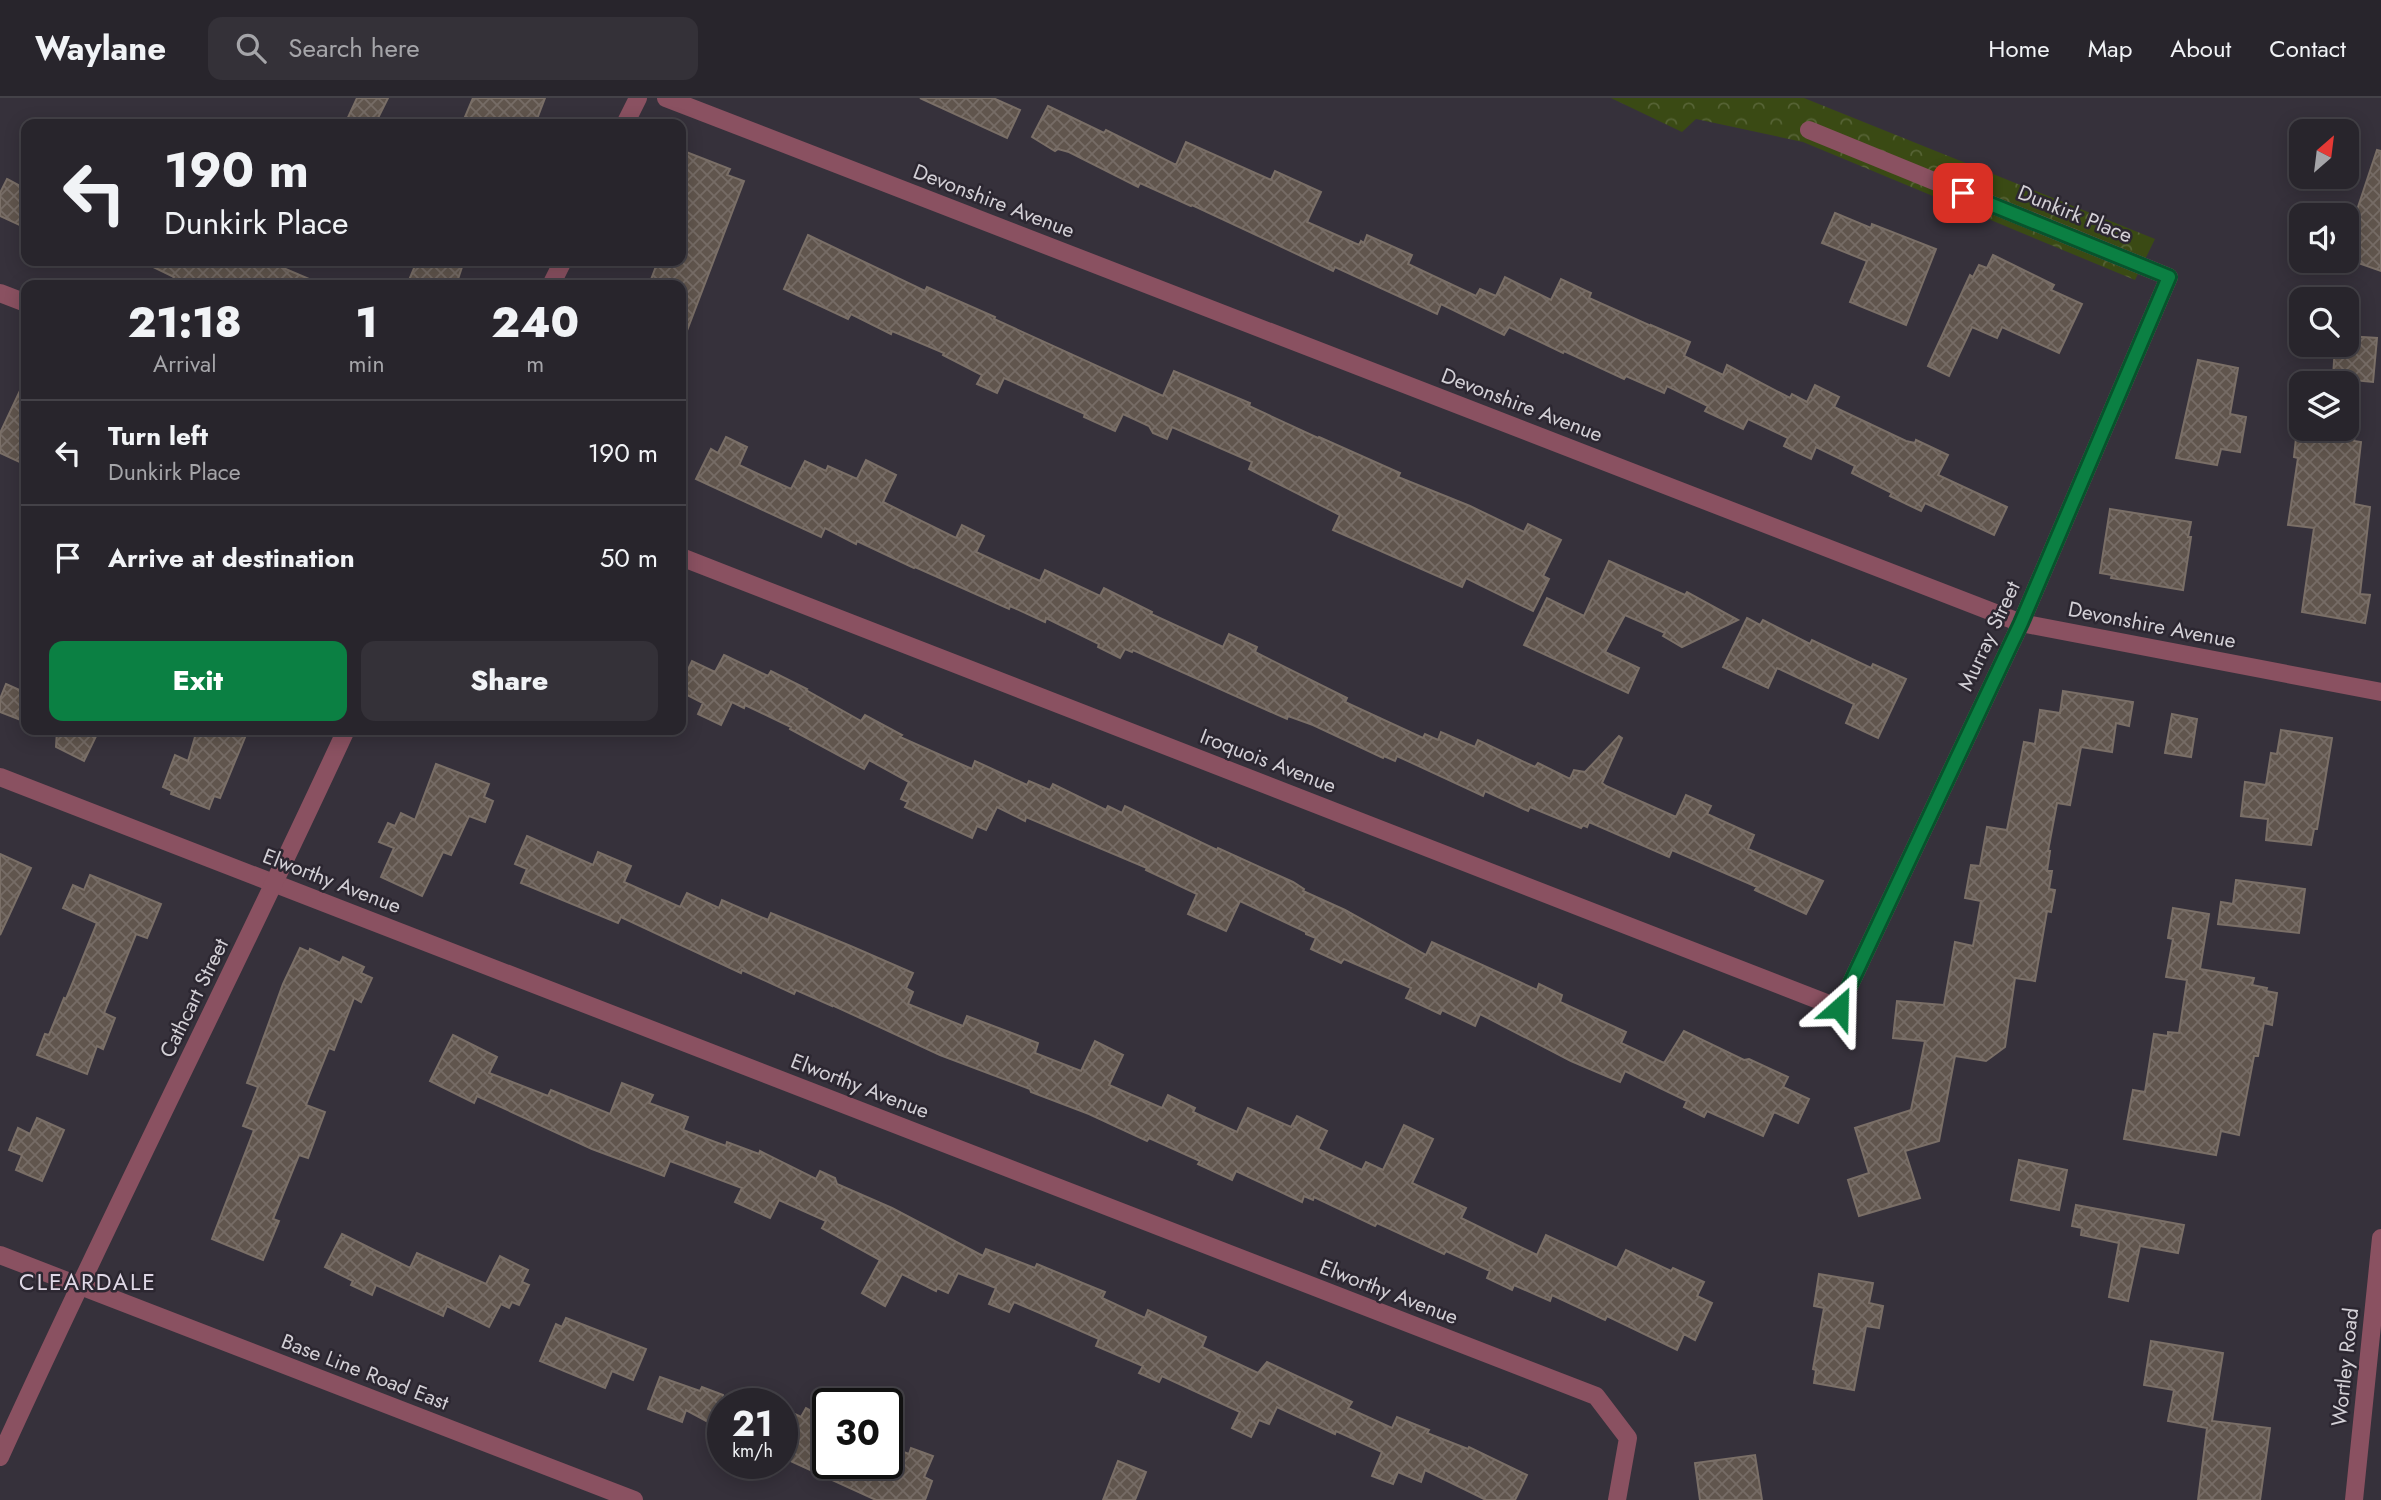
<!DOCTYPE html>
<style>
:root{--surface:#28252c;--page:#343138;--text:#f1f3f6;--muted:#a5a5a9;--line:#444248;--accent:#0b8043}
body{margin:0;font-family:Jost,sans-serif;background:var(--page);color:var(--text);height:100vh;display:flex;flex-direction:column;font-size:26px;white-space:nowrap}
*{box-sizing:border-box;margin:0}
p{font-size:23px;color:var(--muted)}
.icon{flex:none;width:38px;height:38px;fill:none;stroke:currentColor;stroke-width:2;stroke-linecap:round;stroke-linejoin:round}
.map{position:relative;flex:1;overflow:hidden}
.side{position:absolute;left:21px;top:182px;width:665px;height:455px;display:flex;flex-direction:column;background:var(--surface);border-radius:14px;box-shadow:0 4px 18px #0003,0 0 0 2px var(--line)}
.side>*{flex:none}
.guide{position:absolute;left:21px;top:21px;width:665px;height:147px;border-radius:14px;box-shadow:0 4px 18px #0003,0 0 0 2px var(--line);background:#28252c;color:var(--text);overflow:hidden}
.needle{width:46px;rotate:28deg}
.tools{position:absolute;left:2289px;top:21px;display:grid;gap:14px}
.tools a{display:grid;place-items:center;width:70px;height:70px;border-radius:14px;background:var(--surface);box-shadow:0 4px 18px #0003,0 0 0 2px var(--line);font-size:35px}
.speed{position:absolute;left:707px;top:1290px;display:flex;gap:14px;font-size:35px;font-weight:700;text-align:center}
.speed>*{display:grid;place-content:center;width:91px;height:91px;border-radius:50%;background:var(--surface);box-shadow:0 4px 18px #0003,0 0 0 2px var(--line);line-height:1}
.speed small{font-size:18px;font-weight:400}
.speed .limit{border:4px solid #111;border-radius:10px;background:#fff;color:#111}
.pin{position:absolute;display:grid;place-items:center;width:60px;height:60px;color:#fff;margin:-30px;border-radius:14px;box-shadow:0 4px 10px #0006}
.me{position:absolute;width:77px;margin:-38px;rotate:25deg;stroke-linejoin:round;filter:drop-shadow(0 0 5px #0008)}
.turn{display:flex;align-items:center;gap:24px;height:147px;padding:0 28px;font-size:32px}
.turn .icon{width:91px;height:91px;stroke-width:2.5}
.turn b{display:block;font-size:49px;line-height:60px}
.eta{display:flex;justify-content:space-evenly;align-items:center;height:119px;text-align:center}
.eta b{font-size:42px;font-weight:800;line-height:49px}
.cta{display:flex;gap:14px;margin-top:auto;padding:14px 28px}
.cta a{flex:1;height:80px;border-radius:14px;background:var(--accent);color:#fff;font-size:28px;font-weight:800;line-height:80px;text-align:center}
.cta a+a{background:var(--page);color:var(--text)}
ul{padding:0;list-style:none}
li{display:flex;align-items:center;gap:21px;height:105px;padding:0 28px;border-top:2px solid var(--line)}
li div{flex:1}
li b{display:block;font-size:26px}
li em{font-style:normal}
header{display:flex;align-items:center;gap:42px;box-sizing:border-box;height:98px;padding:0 35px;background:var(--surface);border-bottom:2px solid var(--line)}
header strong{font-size:33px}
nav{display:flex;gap:38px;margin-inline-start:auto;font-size:24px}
.search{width:490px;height:63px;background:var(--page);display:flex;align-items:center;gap:18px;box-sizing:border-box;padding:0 24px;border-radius:14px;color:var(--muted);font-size:26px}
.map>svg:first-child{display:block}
.park{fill:url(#park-crowns)}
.building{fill:url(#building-cross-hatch);stroke:#7a6f67;stroke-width:2}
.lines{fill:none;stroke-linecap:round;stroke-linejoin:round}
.minor{stroke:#8a5161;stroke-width:18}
.route-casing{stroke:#07532c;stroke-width:18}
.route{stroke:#0b8043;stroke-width:12}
.labels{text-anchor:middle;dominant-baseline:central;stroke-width:5;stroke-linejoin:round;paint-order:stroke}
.street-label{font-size:21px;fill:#d3d0d6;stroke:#2c2731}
.neighbourhood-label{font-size:23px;letter-spacing:2px;fill:#dfd8e6;stroke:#2c2731}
</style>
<header>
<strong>Waylane</strong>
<div class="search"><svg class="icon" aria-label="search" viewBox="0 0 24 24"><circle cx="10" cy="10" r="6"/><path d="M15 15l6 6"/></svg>Search here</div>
<nav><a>Home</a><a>Map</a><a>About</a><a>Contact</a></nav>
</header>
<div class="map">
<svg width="2381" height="1402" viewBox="0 0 2381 1402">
<defs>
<pattern id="park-crowns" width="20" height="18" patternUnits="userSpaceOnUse" patternTransform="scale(1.75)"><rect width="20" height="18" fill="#3a4a14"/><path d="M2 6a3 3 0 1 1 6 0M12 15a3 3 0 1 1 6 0" fill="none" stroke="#566335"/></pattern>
<pattern id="building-cross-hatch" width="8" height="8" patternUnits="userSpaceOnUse" patternTransform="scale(1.75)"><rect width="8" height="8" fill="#60554d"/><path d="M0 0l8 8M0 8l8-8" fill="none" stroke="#766c66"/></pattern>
</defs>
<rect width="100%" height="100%" fill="#36313b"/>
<path class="park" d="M1611 0H1804L2155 141 2135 182 1803 44 1696 21 1682 34Z"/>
<g class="building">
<path d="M357 0H388L375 26H345Z"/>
<path d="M473 0H545L535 26H462Z"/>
<path d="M920 0H993L1020 12 1007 40Z"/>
<path d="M1048 8 1104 35 1106 32 1176 67 1186 44 1271 82 1275 73 1321 94 1307 124 1359 147 1361 143 1364 145 1367 137 1412 157 1408 166 1476 198 1480 191 1496 198 1505 179 1551 202 1561 181 1591 195 1589 200 1651 228V227L1690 244 1684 258 1723 277 1727 267 1790 300 1792 296 1807 304 1815 287 1839 299 1834 309 1906 343 1915 345 1916 342 1948 357 1938 377 2007 409 1994 437 1925 405 1921 413 1890 398 1892 395 1852 375 1855 368 1816 349 1811 361 1784 348 1788 340 1748 321 1743 331 1705 313 1708 308 1667 288 1664 295 1626 278 1624 281 1564 253 1563 255 1509 229 1504 237 1441 206 1437 216 1335 169 1333 173 1192 107 1191 108 1140 85 1138 89 1069 54 1058 51 1055 53 1032 39Z"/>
<path d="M681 52 730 71 727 77 744 83 683 243H681V187H649L658 163H681Z"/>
<path d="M2377 52 2381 53V173L2347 161V122L2353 124Z"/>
<path d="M7 81 26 91V130L0 118V95Z"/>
<path d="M1835 115 1871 130 1872 126 1936 151 1906 227 1850 204 1867 163 1822 145Z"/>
<path d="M808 137 925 193 927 189 995 219 994 221 1163 298 1174 273 1250 305 1249 308 1318 340 1319 339 1400 375 1398 379 1470 408 1524 434 1528 426 1561 442 1543 478 1549 481 1533 513 1466 480 1462 489 1333 432 1340 417 1249 371 1252 364 1172 329 1167 341 1153 335 1149 328 1123 316 1115 333 1084 319 1085 316 1004 280 997 295 977 286 982 277 943 257 944 255 892 233 891 236 851 216 848 221 784 191Z"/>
<path d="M1993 157 2054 187 2051 192 2082 206 2059 255 2002 229 1997 240 1972 229 1949 278 1928 268 1970 177 1973 179 1979 167 1987 170Z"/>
<path d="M141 163H267L323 187H170L174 179Z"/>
<path d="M417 163H464L456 187H407Z"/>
<path d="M2347 238 2377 240 2373 284 2333 280 2335 247H2347Z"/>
<path d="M2198 262 2238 270 2230 316 2246 319 2240 354 2221 351 2217 367 2176 360Z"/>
<path d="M26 280V367L0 355V335Z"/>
<path d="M2297 331H2356L2354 343 2361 344 2354 406 2370 409 2360 496 2370 497 2365 525 2302 514 2314 430 2288 427 2298 360 2294 359Z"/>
<path d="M726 339 747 349 739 367 791 391 805 363 826 373 828 368 857 381 866 362 896 377 883 404 956 440 962 427 984 438 976 454 1040 483 1045 472 1100 498 1104 490 1152 514 1151 516 1223 549 1229 536 1257 549 1255 554 1347 600 1345 604 1423 640 1425 636 1438 642 1441 634 1475 649 1478 642 1535 669 1538 665 1570 681 1574 672 1585 674 1619 638 1622 640 1602 685 1606 688 1676 719 1686 697 1711 708 1707 716 1754 737 1748 751 1823 783 1806 816 1755 792 1757 789 1672 752 1669 759 1589 724 1587 729 1583 727 1581 730 1530 709 1528 713 1485 693 1483 698 1397 658 1395 663 1384 658 1383 660 1313 627 1288 618 1287 621 1133 552 1132 554 1125 551 1120 560 1098 549 1099 546 1046 520 1045 524 1010 508 1009 511 915 469 914 470 857 443 856 446 825 430 821 439 696 381 711 351 718 355Z"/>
<path d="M2110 411 2191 424 2188 439H2191L2183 492 2111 480 2112 477 2100 475Z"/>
<path d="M1609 463 1685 497 1687 494 1738 522 1682 549 1663 538 1665 535 1625 517 1605 554 1639 570 1628 595 1524 547 1547 500 1584 518Z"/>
<path d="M1747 520 1760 527 1763 522 1810 546 1812 542 1871 570 1873 566 1906 581 1878 640 1846 625 1854 606 1777 570 1768 590 1723 569Z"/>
<path d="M724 557 768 578 771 573 807 591 806 592 861 623 865 617 902 637 900 639 972 671 975 663 1027 687 1029 683 1050 692 1053 686 1106 712 1108 708 1122 715 1125 708 1217 752 1218 750 1293 784 1304 791 1303 793 1345 812 1426 857 1432 844 1537 892 1539 886 1562 897 1560 904 1626 934 1621 945 1664 965 1684 933 1744 962 1749 961 1788 979 1783 989 1809 1001 1798 1025 1774 1014 1763 1038 1707 1013 1704 1019 1684 1009 1687 1003 1625 973 1620 984 1571 963 1480 916 1475 928 1442 912 1440 916 1406 900 1411 890 1344 861 1341 865 1311 851 1316 840 1306 836V834L1240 803 1226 833 1188 816 1197 796 1146 772 1147 770 1026 719 1025 723 997 709 986 732 977 728 972 740 905 709 908 704 901 701 909 684 869 662 864 671 790 631 791 629 745 607 744 610 732 604 721 627 698 616 703 605 681 594V586L692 563 715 574Z"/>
<path d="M6 586 26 595V624L0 614V601Z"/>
<path d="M2063 593 2133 604 2129 628 2116 625 2112 654 2081 649 2070 707 2057 705 2048 753H2050L2047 773H2052L2049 791 2055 792 2051 814 2047 813 2035 883 2015 880 2005 949 1986 963 1955 958 1939 1043 1905 1053 1920 1100 1859 1118 1848 1082 1869 1075 1855 1030 1911 1012 1925 943 1893 940 1897 903 1944 907 1955 844 1973 848 1981 803 1965 800 1971 767 1980 768 1987 729 2007 732 2024 644 2035 646 2040 612 2060 615Z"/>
<path d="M2172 616 2197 621 2191 659 2165 655Z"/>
<path d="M57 632H99L84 663 56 649Z"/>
<path d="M197 632H248L220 700 214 698 209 711 171 696 172 693 163 689 175 657 188 663Z"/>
<path d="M2281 632 2332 640 2317 731H2314L2311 747 2266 742 2268 721 2241 718 2245 684 2266 687 2271 655 2277 656Z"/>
<path d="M436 666 489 686 484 699 493 703 485 724 469 718 451 757 443 754 422 798 381 779 394 750 379 744 388 725 395 728 401 715 415 722Z"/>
<path d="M527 738 593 767 598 754 631 768 624 784 680 809 687 795 719 810 722 802 768 822 771 815 853 849 913 875 906 890 913 894 908 906 963 928 967 918 1038 945 1035 955 1081 973 1095 943 1123 957 1109 987 1162 1010 1168 997 1195 1010 1193 1014 1237 1034 1248 1010 1291 1029 1297 1018 1327 1033 1318 1051 1362 1072 1366 1064 1383 1072 1404 1027 1433 1041 1412 1085 1466 1110 1461 1120 1537 1157 1546 1137 1617 1170 1626 1152 1671 1173 1673 1170 1704 1184 1697 1198 1712 1205 1695 1242 1684 1236 1677 1252 1607 1218 1605 1222 1552 1197 1550 1203 1514 1187 1512 1192 1487 1180 1490 1173 1446 1153 1444 1156 1377 1125 1375 1128 1314 1099 1313 1102 1304 1098 1302 1104 1236 1073 1232 1082 1198 1066 1200 1063 1149 1040 1147 1043 1089 1016 1031 994 1030 991 940 957 832 907V908L796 892 794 896 742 872 741 875 621 819 618 825 521 785 527 771 515 766Z"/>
<path d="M0 756 31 770 0 837Z"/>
<path d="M90 777 161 806 147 840 136 836 104 915 115 920 103 951 97 948 87 976 37 957 45 936 49 937 64 900 66 901 97 825 63 810 73 787 84 792Z"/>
<path d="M2236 782 2305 791 2299 835 2218 826 2221 804 2233 806Z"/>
<path d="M2173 810 2209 816 2200 871 2254 880 2252 887 2267 890 2266 893 2277 895 2272 927 2264 925 2258 958H2254L2239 1037 2221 1033 2216 1057 2124 1041 2133 992 2145 994 2154 936 2168 938V934L2179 935 2187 882 2166 879 2173 841 2168 840Z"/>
<path d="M300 850 309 854 310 851 340 865 343 859 364 869 361 875 372 880 361 904 354 900 334 952 329 950 306 1007 325 1014 308 1060 299 1057 273 1121 279 1123 263 1162 212 1141 254 1032 243 1028 258 989 247 985 283 886Z"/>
<path d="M453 937 497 959 489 975 548 998 551 992 610 1016 622 985 653 997 649 1005 688 1019 683 1032 726 1048 727 1044 759 1056 760 1053 816 1081 820 1073 835 1080 837 1086 892 1110 983 1158 986 1151 1035 1170 1037 1166 1085 1186 1105 1194 1102 1200 1145 1220 1148 1212 1206 1239 1202 1249 1258 1275 1267 1264 1352 1304 1348 1310 1392 1330 1397 1319 1429 1332 1427 1335 1468 1351 1469 1349 1527 1377 1515 1402H1486L1425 1372 1421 1384 1398 1374 1393 1386 1372 1378 1382 1354 1336 1333 1335 1336 1277 1309 1269 1326 1259 1322 1251 1339 1232 1330 1240 1314 1162 1278 1159 1284 1139 1275 1143 1268 1096 1248 1099 1241 1040 1215 1014 1204 1009 1214 989 1206 996 1190 958 1175 948 1195 937 1190 936 1193 902 1176 885 1208 862 1195 880 1162 822 1130 826 1123 779 1102 770 1120 735 1104 742 1090 670 1063 664 1078 592 1051 477 998 474 1005 430 983Z"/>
<path d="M37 1020 64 1032 42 1083 16 1072 22 1057 9 1052 18 1030 30 1036Z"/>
<path d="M2019 1062 2067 1072 2059 1112 2011 1102Z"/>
<path d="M2076 1107 2184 1127 2178 1155 2140 1148 2128 1203 2109 1199 2119 1145 2081 1137 2082 1130 2072 1128Z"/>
<path d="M342 1136 410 1170 417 1155 486 1186 500 1158 528 1172 522 1184 529 1187 519 1207 512 1204 509 1210 501 1206 489 1229 447 1208 443 1218 376 1187 372 1197 351 1187 353 1183 325 1169Z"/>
<path d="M1819 1176 1873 1185 1869 1205 1883 1208 1879 1230 1866 1228 1854 1292 1814 1285 1816 1272 1813 1271 1824 1210 1814 1208Z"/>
<path d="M566 1220 646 1251 633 1282 612 1273 605 1290 540 1263 556 1226 562 1229Z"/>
<path d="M2151 1243 2223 1255 2212 1323 2270 1330 2260 1402H2198L2207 1330 2168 1323 2174 1292 2144 1287Z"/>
<path d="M660 1279 700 1293 702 1289 723 1297V1332L686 1312 682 1324 648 1311Z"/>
<path d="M782 1310 801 1319 806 1310 828 1322 819 1338 828 1342V1365H896L901 1353 909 1356 911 1350 933 1358 924 1379 932 1383 925 1402H876L782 1359Z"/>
<path d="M1755 1357 1762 1402H1700L1695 1365Z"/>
<path d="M1118 1363 1146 1374 1135 1402H1103Z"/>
</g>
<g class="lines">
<g class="minor">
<path d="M666 0 2021 525 2381 594"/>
<path d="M625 26 638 0"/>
<path d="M551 187 563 163"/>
<path d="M0 195 26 205"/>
<path d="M681 459 1839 910 2021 525 2169 179 1809 32"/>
<path d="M0 679 1596 1298 1628 1340 1617 1402"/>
<path d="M0 1157 634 1402"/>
<path d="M0 1359C111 1114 234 875 346 632"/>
<path d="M2354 1402 2381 1140"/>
</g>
</g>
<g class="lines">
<defs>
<path id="route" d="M1839 910 2021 525 2169 179 1963 95"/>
</defs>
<use href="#route" class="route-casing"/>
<use href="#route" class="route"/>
</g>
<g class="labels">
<g class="street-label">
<text transform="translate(994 103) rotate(21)">Devonshire Avenue</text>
<text transform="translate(2075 116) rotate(22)">Dunkirk Place</text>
<text transform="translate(1522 307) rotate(21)">Devonshire Avenue</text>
<text transform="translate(2152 527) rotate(11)">Devonshire Avenue</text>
<text transform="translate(1989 538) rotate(-65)">Murray Street</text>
<text transform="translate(1268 663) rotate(21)">Iroquois Avenue</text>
<text transform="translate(332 783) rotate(21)">Elworthy Avenue</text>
<text transform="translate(194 900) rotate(-64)">Cathcart Street</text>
<text transform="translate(860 988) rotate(21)">Elworthy Avenue</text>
<text transform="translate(1389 1194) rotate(21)">Elworthy Avenue</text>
<text transform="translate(2345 1269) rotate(-84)">Wortley Road</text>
<text transform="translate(365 1274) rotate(21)">Base Line Road East</text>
</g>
<g class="neighbourhood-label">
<text x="88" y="1184">CLEARDALE</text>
</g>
</g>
</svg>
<div class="tools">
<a><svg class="needle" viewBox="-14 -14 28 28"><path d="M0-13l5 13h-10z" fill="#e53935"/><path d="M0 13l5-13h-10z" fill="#a5a5a9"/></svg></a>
<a><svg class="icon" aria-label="sound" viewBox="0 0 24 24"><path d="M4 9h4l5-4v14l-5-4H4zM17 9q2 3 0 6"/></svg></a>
<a><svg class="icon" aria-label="search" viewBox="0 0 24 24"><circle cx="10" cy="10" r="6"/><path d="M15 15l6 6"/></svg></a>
<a><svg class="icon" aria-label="layers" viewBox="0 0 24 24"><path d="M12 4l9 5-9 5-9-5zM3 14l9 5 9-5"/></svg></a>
</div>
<div class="speed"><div>21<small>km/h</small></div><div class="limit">30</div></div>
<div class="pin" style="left:1963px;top:95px;background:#d93025"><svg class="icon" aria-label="arrive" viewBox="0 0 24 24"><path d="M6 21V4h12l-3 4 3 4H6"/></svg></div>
<svg class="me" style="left:1839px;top:910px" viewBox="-20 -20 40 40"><path d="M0-17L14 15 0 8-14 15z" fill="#0b8043" stroke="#fff" stroke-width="4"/></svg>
<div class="guide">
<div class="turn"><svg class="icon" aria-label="left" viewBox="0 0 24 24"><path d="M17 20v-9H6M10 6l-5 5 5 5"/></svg><div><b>190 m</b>Dunkirk Place</div></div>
</div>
<section class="side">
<div class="eta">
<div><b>21:18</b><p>Arrival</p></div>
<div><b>1</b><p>min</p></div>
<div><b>240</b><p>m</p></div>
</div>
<ul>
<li><svg class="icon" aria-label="left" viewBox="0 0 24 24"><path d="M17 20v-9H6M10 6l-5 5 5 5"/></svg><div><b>Turn left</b><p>Dunkirk Place</p></div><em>190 m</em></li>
<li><svg class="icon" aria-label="arrive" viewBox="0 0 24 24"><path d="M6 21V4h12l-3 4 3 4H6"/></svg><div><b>Arrive at destination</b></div><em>50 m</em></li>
</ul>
<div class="cta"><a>Exit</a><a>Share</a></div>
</section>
</div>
